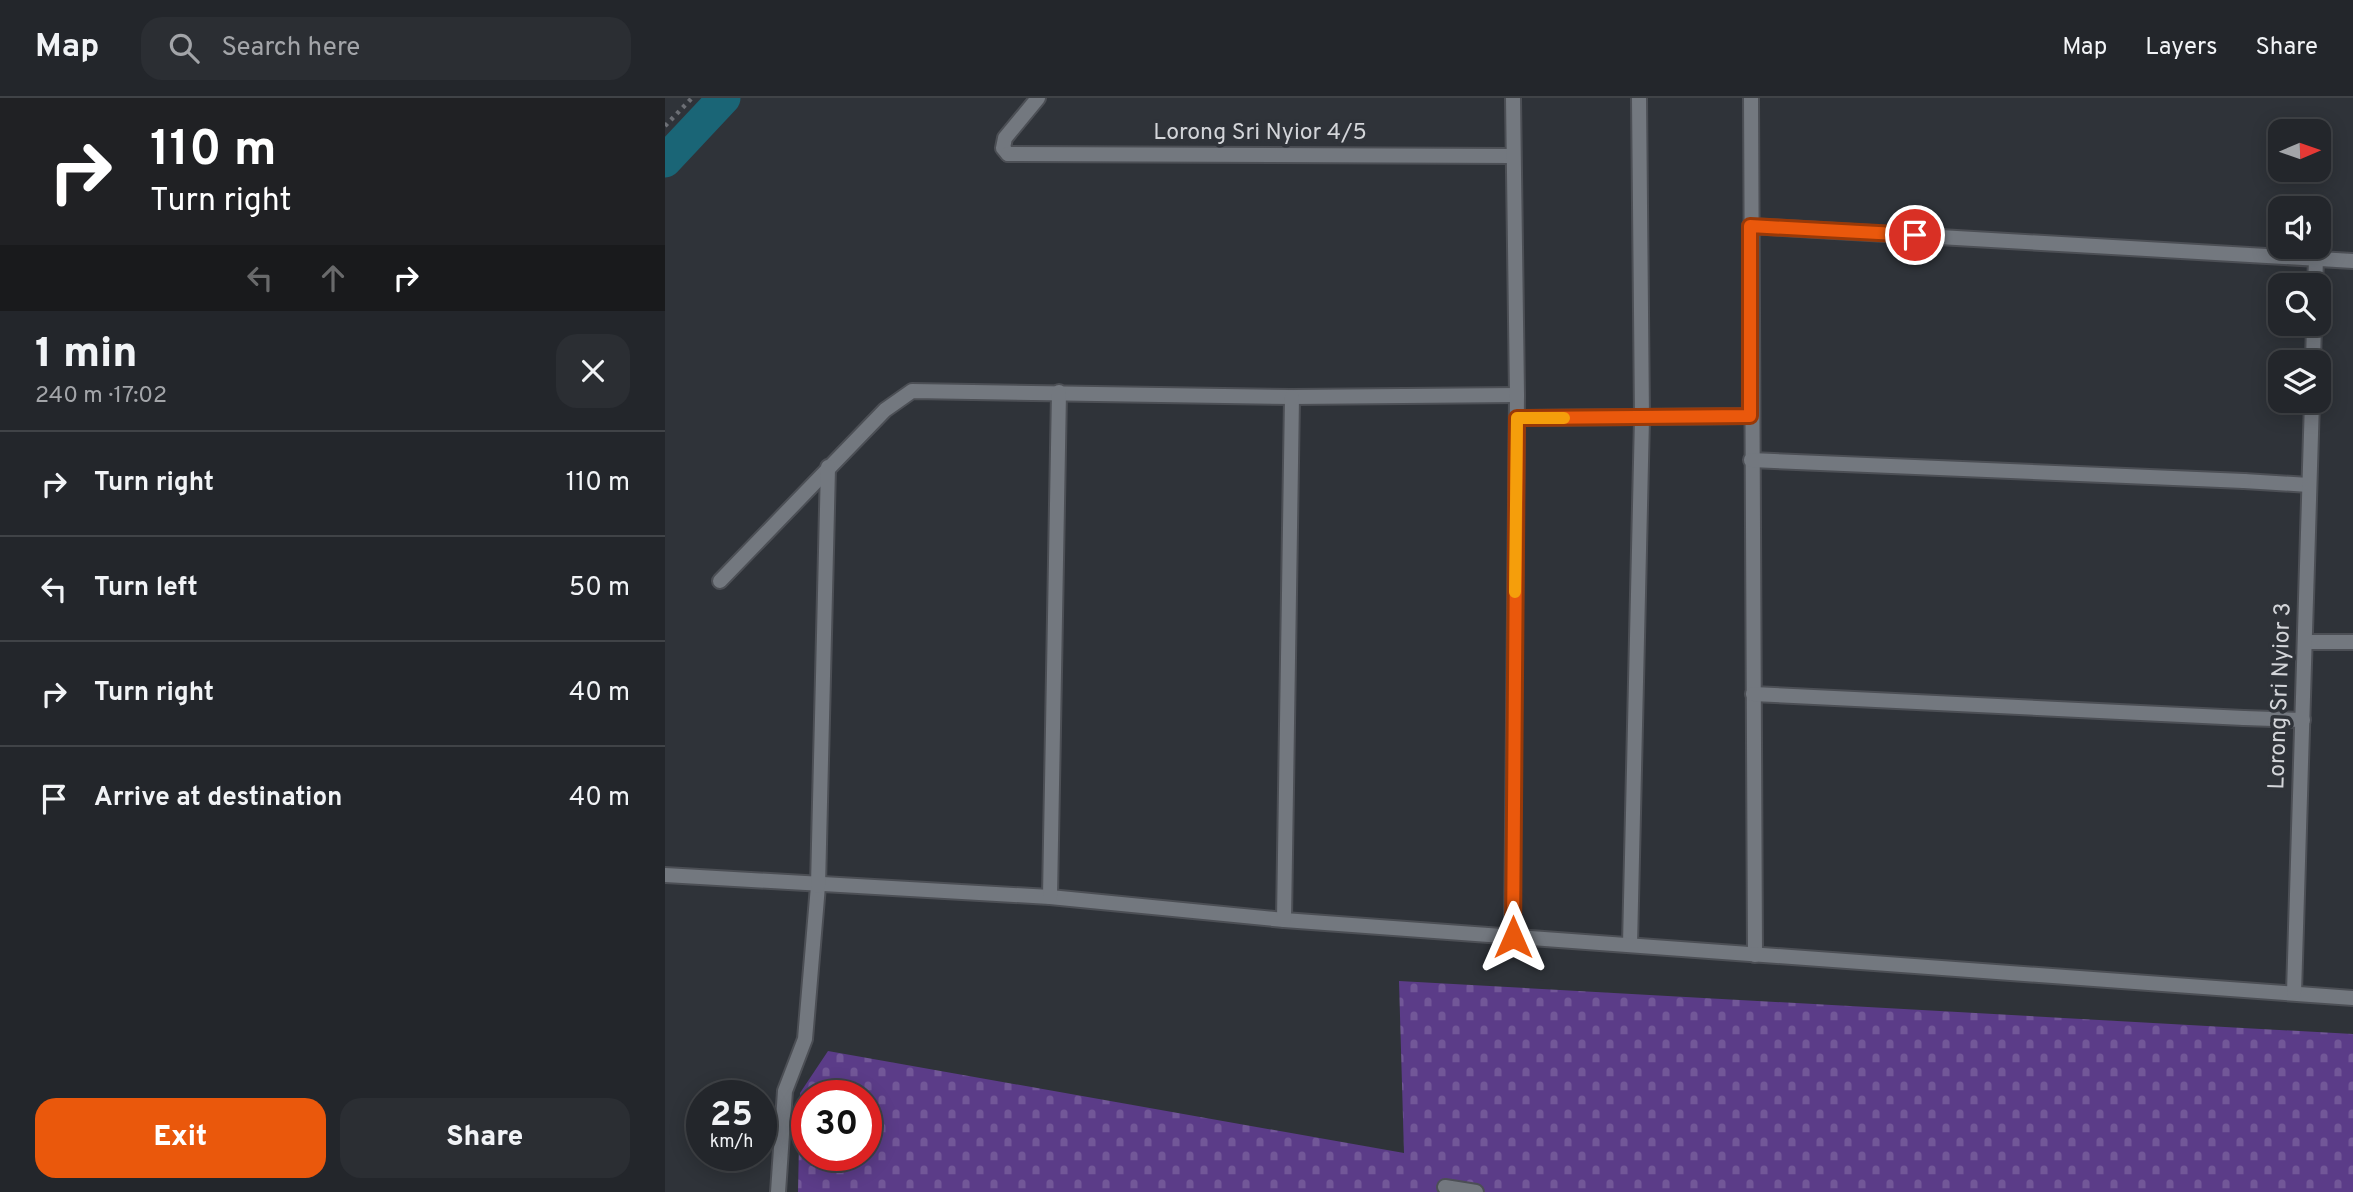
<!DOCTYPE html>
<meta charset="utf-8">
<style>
:root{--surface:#23262b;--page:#2b2e33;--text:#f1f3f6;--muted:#a3a5a9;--line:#404347;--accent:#ea580c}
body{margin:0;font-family:Overpass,sans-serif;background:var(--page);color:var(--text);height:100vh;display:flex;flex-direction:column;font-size:26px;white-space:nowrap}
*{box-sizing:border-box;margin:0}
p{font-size:23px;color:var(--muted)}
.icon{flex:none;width:38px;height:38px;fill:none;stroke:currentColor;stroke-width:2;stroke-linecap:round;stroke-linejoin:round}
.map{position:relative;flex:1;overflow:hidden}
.details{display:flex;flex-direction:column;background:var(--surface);width:665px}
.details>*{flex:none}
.hud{background:#202124;color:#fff;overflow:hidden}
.needle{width:46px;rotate:88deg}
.controls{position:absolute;left:1603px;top:21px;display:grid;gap:14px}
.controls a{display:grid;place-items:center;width:63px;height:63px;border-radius:14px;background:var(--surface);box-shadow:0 4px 18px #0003,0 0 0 2px var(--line);font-size:35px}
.speed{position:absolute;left:21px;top:982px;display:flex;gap:14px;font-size:35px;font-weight:700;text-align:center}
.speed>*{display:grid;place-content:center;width:91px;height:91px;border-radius:50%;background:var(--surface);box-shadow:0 4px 18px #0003,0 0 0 2px var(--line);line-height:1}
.speed small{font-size:18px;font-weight:400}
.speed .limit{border:10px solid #d22;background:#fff;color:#111}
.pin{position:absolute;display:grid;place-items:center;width:60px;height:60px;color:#fff;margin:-30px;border:4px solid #fff;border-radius:50%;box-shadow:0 2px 7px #0007}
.me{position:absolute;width:77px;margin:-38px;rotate:0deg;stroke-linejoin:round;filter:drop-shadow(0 0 5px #0008)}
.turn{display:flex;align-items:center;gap:24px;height:147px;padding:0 35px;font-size:32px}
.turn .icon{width:91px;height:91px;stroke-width:2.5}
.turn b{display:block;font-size:49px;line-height:60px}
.lanes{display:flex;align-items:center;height:66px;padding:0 35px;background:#0003;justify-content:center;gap:35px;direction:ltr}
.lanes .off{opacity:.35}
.round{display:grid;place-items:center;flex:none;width:74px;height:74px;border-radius:21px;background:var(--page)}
.head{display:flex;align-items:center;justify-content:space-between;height:119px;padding:0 35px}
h1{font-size:42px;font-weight:800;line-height:52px}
.cta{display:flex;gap:14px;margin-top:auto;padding:14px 35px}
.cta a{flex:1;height:80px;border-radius:21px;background:var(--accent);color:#fff;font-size:28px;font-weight:800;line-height:80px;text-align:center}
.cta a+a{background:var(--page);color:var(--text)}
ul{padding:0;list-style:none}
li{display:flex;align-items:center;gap:21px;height:105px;padding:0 35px;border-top:2px solid var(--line)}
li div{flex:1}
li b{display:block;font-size:26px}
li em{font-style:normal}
header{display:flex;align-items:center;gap:42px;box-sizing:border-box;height:98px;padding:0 35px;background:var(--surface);border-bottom:2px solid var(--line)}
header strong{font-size:33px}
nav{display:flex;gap:38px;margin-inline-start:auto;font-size:24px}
.search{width:490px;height:63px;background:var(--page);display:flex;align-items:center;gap:18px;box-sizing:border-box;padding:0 24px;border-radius:21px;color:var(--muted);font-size:26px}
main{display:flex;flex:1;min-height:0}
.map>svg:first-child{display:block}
.cemetery{fill:url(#cemetery-stones);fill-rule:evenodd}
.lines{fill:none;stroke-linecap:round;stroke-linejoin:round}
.canal{stroke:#1a6576;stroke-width:33}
.service-casing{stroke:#4c4f55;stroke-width:18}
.minor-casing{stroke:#4c4f55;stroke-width:18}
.path{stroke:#6c6f75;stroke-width:4.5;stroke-dasharray:3.5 5;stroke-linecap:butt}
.service{stroke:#73787f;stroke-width:14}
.minor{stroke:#73787f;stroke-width:14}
.route-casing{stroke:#983908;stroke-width:18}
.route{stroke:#ea580c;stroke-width:12}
.slow{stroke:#f59e0b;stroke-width:12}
.labels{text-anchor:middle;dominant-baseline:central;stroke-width:7;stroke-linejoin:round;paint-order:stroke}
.street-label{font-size:23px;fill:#d3d5d9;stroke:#2f3339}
</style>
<header>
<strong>Map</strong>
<div class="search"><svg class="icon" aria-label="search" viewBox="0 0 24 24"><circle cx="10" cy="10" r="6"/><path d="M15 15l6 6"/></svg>Search here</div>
<nav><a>Map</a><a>Layers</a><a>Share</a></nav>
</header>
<main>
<section class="details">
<div class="hud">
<div class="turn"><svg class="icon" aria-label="right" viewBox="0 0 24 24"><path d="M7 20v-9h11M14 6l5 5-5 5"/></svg><div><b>110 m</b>Turn right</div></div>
<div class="lanes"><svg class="icon off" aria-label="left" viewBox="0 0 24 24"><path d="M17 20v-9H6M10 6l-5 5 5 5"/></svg><svg class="icon off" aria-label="ahead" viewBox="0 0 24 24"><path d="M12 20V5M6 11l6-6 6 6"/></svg><svg class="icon" aria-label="right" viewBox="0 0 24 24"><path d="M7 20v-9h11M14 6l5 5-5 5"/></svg></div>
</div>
<div class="head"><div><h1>1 min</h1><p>240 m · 17:02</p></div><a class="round"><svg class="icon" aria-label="close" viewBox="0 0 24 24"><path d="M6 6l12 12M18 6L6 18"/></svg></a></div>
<ul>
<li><svg class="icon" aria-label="right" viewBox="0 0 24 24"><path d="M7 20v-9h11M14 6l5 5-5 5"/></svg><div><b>Turn right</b></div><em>110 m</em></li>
<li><svg class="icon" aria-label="left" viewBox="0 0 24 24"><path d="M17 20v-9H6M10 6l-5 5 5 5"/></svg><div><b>Turn left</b></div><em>50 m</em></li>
<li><svg class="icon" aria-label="right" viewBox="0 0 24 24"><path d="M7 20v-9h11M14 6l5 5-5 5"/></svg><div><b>Turn right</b></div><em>40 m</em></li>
<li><svg class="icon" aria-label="arrive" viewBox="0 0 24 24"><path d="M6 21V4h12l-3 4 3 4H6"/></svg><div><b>Arrive at destination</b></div><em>40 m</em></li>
</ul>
<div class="cta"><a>Exit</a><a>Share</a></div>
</section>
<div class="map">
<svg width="1688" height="1094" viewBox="0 0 1688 1094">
<defs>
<pattern id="cemetery-stones" width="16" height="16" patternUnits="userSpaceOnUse" patternTransform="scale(1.75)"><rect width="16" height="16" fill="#5b3c88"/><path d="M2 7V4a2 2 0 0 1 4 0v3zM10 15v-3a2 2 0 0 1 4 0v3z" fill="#725798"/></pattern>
</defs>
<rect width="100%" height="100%" fill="#2f3339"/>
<path class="cemetery" d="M734 883 1688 936V1094H133L135 995 163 953 739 1055ZM142 998H201V1057H142Z"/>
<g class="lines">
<path class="canal" d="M0 63 59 0"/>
<defs>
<g id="service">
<path d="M343 56 338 50 340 40 373 0"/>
<path d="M852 320 1085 318"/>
<path d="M1579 383 1644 387"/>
<path d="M1640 544H1688"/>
<path d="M1579 620 1638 622"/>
<path d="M965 847 977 320 974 0"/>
<path d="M780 1089 811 1094"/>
<path d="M113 1094 120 993 140 941 153 788"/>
</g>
<g id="minor">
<path d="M1086 0 1090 857"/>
<path d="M343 56 848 58"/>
<path d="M1085 128 1688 163"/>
<path d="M1650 187 1651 162"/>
<path d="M1648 264 1649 226"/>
<path d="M1086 362 1579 383"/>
<path d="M55 483 220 312 247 293 627 299 852 297"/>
<path d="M1088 596 1579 620"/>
<path d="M0 777 385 799 619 822 1688 900"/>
<path d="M153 788 163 369"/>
<path d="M385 799 394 294"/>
<path d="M619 822 627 299"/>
<path d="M847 839 852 297 848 0"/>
<path d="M1629 895 1647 303"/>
</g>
</defs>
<use href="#service" class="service-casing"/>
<use href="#minor" class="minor-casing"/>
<path class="path" d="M0 28 27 0"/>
<use href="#service" class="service"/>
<use href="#minor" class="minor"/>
</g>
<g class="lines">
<defs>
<path id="route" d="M848 839 852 320 1085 318V128L1250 137"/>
</defs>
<use href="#route" class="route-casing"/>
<use href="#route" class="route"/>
<path class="slow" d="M850 494 852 320H899"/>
</g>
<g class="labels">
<g class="street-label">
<text x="595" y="35">Lorong Sri Nyior 4/5</text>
<text transform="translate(1616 598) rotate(-88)">Lorong Sri Nyior 3</text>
</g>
</g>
</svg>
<div class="controls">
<a><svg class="needle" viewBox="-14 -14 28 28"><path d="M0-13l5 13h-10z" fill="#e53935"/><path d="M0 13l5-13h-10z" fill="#a3a5a9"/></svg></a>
<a><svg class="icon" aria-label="sound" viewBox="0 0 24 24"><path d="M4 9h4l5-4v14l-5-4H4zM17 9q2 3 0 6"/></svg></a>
<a><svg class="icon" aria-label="search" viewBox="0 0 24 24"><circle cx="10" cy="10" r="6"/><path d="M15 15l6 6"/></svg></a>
<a><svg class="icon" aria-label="layers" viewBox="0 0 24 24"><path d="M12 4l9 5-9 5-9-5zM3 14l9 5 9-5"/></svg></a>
</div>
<div class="speed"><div>25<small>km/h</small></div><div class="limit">30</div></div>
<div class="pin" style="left:1250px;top:137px;background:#d93025"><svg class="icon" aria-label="arrive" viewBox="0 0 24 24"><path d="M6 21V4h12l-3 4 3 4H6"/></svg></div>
<svg class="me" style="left:848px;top:839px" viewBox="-20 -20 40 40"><path d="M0-17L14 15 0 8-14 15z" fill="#ea580c" stroke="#fff" stroke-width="4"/></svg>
</div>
</main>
